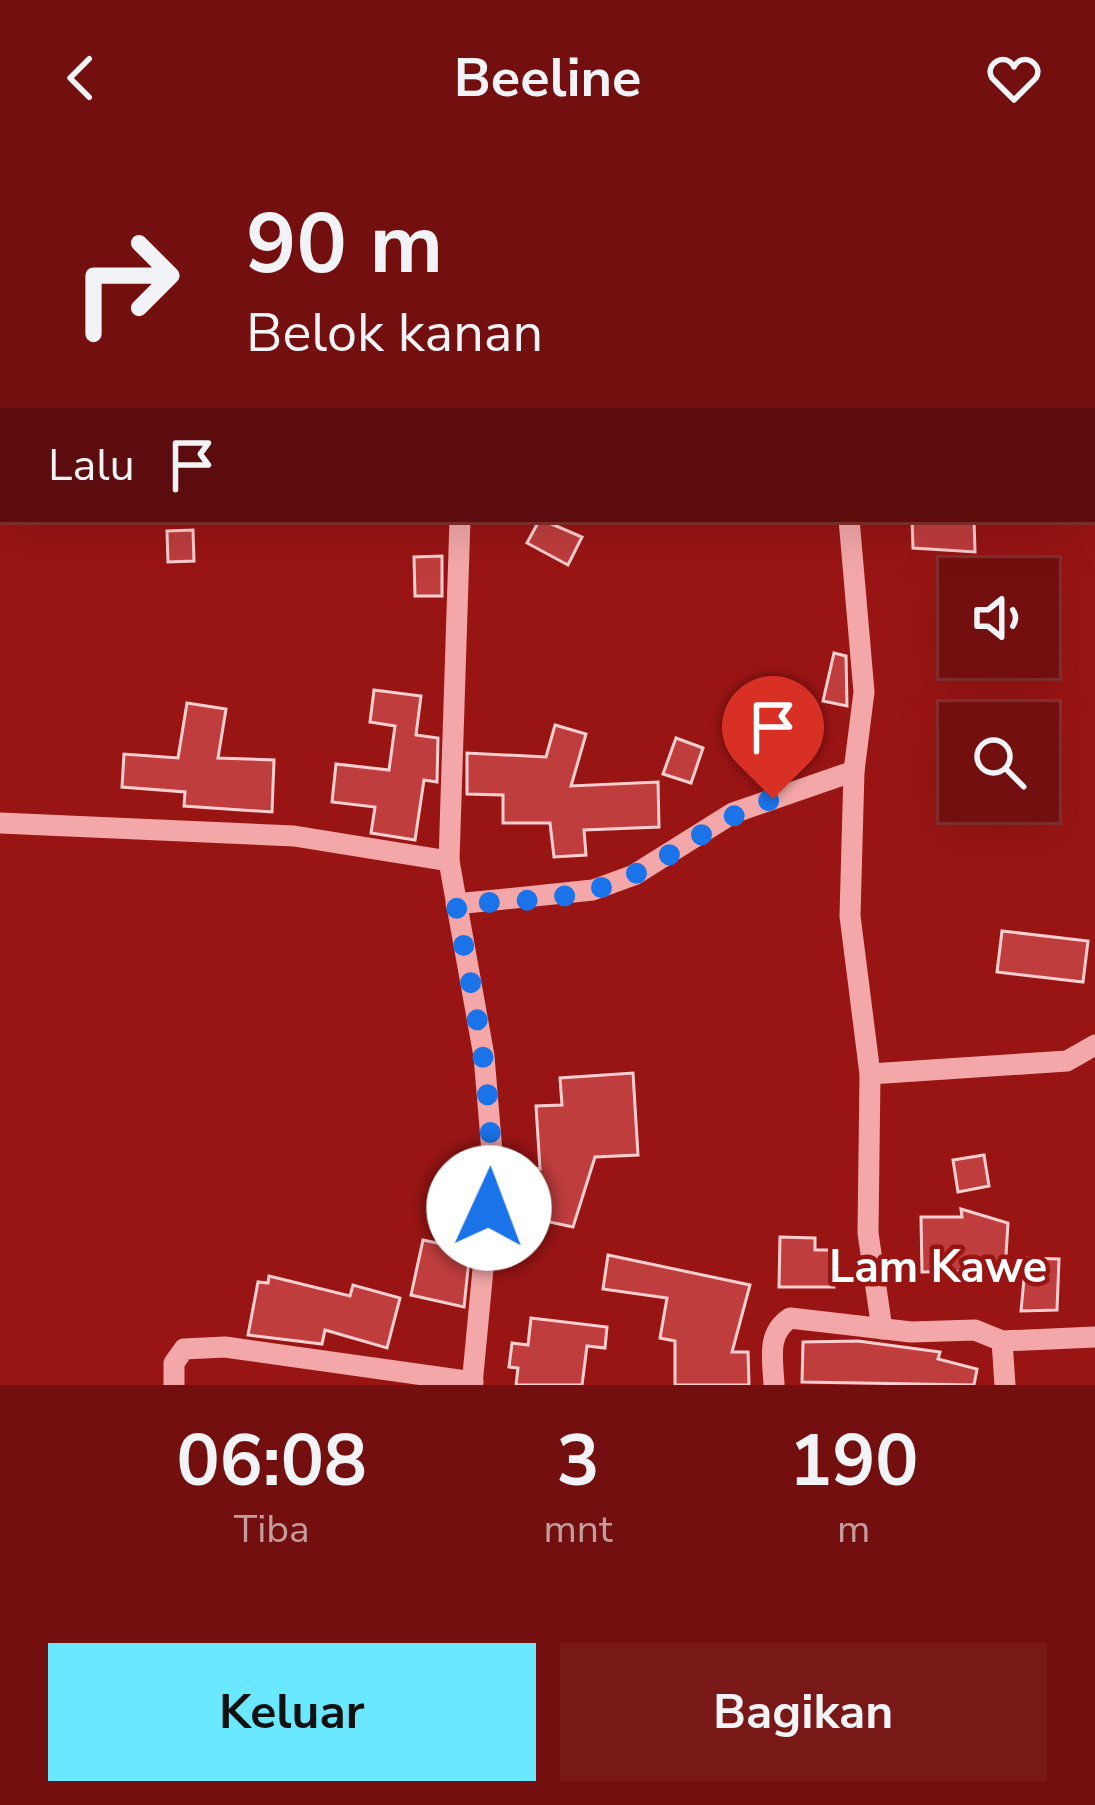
<!DOCTYPE html>
<html lang="id">
<style>
:root{--surface:#73100f;--page:#781918;--text:#f1f3f6;--muted:#c19d9e;--line:#85302f;--accent:#69e8ff}
body{margin:0;font-family:"Nunito Sans",sans-serif;background:var(--page);color:var(--text);height:100vh;display:flex;flex-direction:column;font-size:45px;white-space:nowrap}
*{box-sizing:border-box;margin:0}
p{font-size:39px;color:var(--muted)}
.icon{flex:none;width:66px;height:66px;fill:none;stroke:currentColor;stroke-width:2;stroke-linecap:round;stroke-linejoin:round}
.map{position:relative;height:1229px;overflow:hidden}
.details{display:flex;flex-direction:column;background:var(--surface);flex:1}
.details>*{flex:none}
.banner{position:absolute;left:0px;top:0px;width:1095px;height:366px;box-shadow:0 12px 48px #0002,0 0 0 3px var(--line);background:#73100f;color:var(--text);overflow:hidden}
.tools{position:absolute;left:939px;top:402px;display:grid;gap:24px}
.tools a{display:grid;place-items:center;width:120px;height:120px;border-radius:0px;background:var(--surface);box-shadow:0 12px 48px #0002,0 0 0 3px var(--line);font-size:60px}
.pin{position:absolute;display:grid;place-items:center;width:102px;height:102px;color:#fff;margin:-123px -51px;border-radius:50% 50% 50% 0;rotate:-45deg;box-shadow:0 0 12px #0007}
.pin .icon{rotate:45deg}
.me{position:absolute;width:132px;margin:-66px;rotate:2deg;stroke-linejoin:round;filter:drop-shadow(0 0 9px #0008)}
.turn{display:flex;align-items:center;gap:42px;height:252px;padding:0 48px;font-size:54px}
.turn .icon{width:156px;height:156px;stroke-width:2.5}
.turn b{display:block;font-size:84px;line-height:102px}
.then{display:flex;align-items:center;height:114px;padding:0 48px;background:#0003;gap:24px;font-size:45px}
.eta{display:flex;justify-content:space-evenly;align-items:center;height:204px;text-align:center}
.eta b{font-size:72px;font-weight:700;line-height:84px}
.cta{display:flex;gap:24px;margin-top:auto;padding:24px 48px}
.cta a{flex:1;height:138px;border-radius:0px;background:var(--accent);color:#111;font-size:48px;font-weight:700;line-height:138px;text-align:center}
.cta a+a{background:var(--page);color:var(--text)}
header{display:flex;justify-content:space-between;align-items:center;height:156px;padding:0 48px;background:var(--surface);font-size:54px;font-weight:700}
.map>svg:first-child{display:block}
.building{fill:#c03d3d;stroke:#fdcfd0;stroke-width:3}
.lines{fill:none;stroke-linecap:round;stroke-linejoin:round}
.minor{stroke:#f3a7a8;stroke-width:21}
.route{stroke:#1a73e8;stroke-width:21;stroke-dasharray:0 37.8}
.labels{text-anchor:middle;dominant-baseline:central;stroke-width:9;stroke-linejoin:round;paint-order:stroke}
.quarter-label{font-size:45px;font-weight:bold;fill:#fff;stroke:#991514}
</style>
<header><svg class="icon" aria-label="back" viewBox="0 0 24 24"><path d="M15 5l-7 7 7 7"/></svg>Beeline<svg class="icon" aria-label="heart" viewBox="0 0 24 24"><path d="M12 20l-8-8c-3-5 5-10 8-4 3-6 11-1 8 4z"/></svg></header>
<div class="map">
<svg width="1095" height="1229" viewBox="0 0 1095 1229">
<rect width="100%" height="100%" fill="#991514"/>
<g class="building">
<path d="M540 363 582 381 568 409 527 387Z"/>
<path d="M912 363H974L975 396 913 392Z"/>
<path d="M193 374 194 405 168 406 167 375Z"/>
<path d="M442 400V440H415L414 401Z"/>
<path d="M834 497 846 500 847 550 823 545Z"/>
<path d="M374 534 421 540 416 579 438 582 437 626 424 624 415 684 371 677 375 651 332 646 336 608 389 614 395 570 370 566Z"/>
<path d="M187 547 226 553 218 602 274 604 272 656 184 650 185 636 122 631 124 598 178 602Z"/>
<path d="M555 569 586 578 571 630 658 626 659 671 584 674 586 699 554 701 550 667H503V639L467 638V597L546 601Z"/>
<path d="M676 582 703 592 691 627 663 618Z"/>
<path d="M1002 775 1088 785 1083 826 997 816Z"/>
<path d="M633 917 638 999 595 1001 573 1071 527 1061 534 1012 540 1013 536 950 562 949 560 922Z"/>
<path d="M984 999 989 1030 958 1036 953 1004Z"/>
<path d="M961 1053 1008 1067 1005 1115 922 1116 921 1061H962Z"/>
<path d="M780 1081 815 1082V1094H835L834 1131H779Z"/>
<path d="M423 1084 470 1094 464 1151 411 1139Z"/>
<path d="M608 1099 750 1129 732 1196H748L749 1229H675V1185L660 1182 667 1142 603 1133Z"/>
<path d="M1026 1102 1059 1103 1057 1154 1021 1155Z"/>
<path d="M269 1120 350 1140 353 1129 400 1142 387 1192 325 1174 322 1188 248 1179 258 1126 268 1127Z"/>
<path d="M531 1162 607 1171 605 1192 587 1190 582 1229H516L518 1212 509 1211 512 1187 528 1189Z"/>
<path d="M858 1185 940 1196 938 1203 977 1213 974 1229 802 1226 803 1186Z"/>
</g>
<g class="lines">
<g class="minor">
<path d="M454 0V3"/>
<path d="M831 0V3"/>
<path d="M1092 112H1095"/>
<path d="M0 127 3 128"/>
<path d="M0 341 3 336"/>
<path d="M460 363 449 705 484 900 493 1008 472 1229"/>
<path d="M849 363 864 536 854 615 850 760 870 918 868 1077 882 1173"/>
<path d="M0 667 294 680 449 705"/>
<path d="M456 748 593 734 634 719 733 657 854 615"/>
<path d="M870 918 1067 905 1095 889"/>
<path d="M1002 1185 1005 1229"/>
<path d="M174 1229V1207L184 1193 225 1191 473 1226"/>
<path d="M774 1229C773 1203 766 1178 790 1162L911 1176 975 1174 1002 1185 1095 1181"/>
</g>
</g>
<g class="lines">
<path class="route" d="M489 1052C498 949 474 848 456 748 515 745 579 746 633 719 682 695 720 661 773 643"/>
</g>
<g class="labels">
<g class="quarter-label">
<text x="938" y="1111">Lam Kawe</text>
</g>
</g>
</svg>
<div class="tools">
<a><svg class="icon" aria-label="sound" viewBox="0 0 24 24"><path d="M4 9h4l5-4v14l-5-4H4zM17 9q2 3 0 6"/></svg></a>
<a><svg class="icon" aria-label="search" viewBox="0 0 24 24"><circle cx="10" cy="10" r="6"/><path d="M15 15l6 6"/></svg></a>
</div>
<div class="pin" style="left:773px;top:643px;background:#d93025"><svg class="icon" aria-label="arrive" viewBox="0 0 24 24"><path d="M6 21V4h12l-3 4 3 4H6"/></svg></div>
<svg class="me" style="left:489px;top:1052px" viewBox="-20 -20 40 40"><circle r="19" fill="#fff"/><path d="M0-13L10 11 0 6-10 11z" fill="#1a73e8"/></svg>
<div class="banner">
<div class="turn"><svg class="icon" aria-label="right" viewBox="0 0 24 24"><path d="M7 20v-9h11M14 6l5 5-5 5"/></svg><div><b>90 m</b>Belok kanan</div></div>
<div class="then">Lalu<svg class="icon" aria-label="arrive" viewBox="0 0 24 24"><path d="M6 21V4h12l-3 4 3 4H6"/></svg></div>
</div>
</div>
<section class="details">
<div class="eta">
<div><b>06:08</b><p>Tiba</p></div>
<div><b>3</b><p>mnt</p></div>
<div><b>190</b><p>m</p></div>
</div>
<div class="cta"><a>Keluar</a><a>Bagikan</a></div>
</section>
